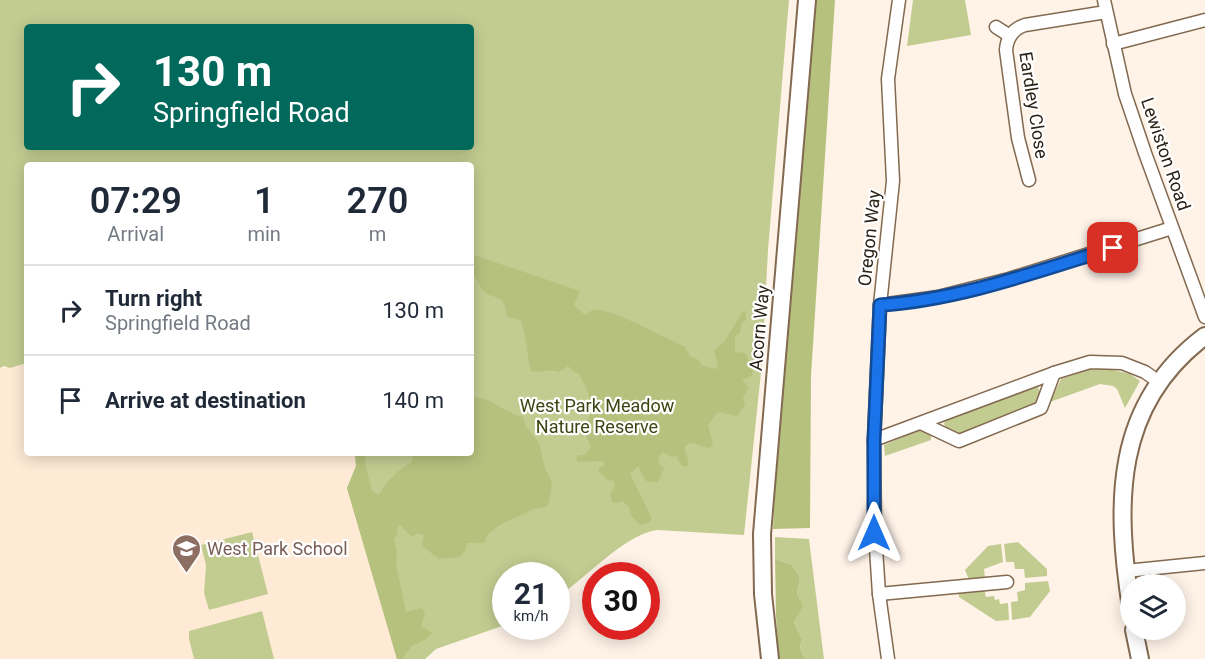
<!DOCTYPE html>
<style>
:root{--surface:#fff;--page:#f6f6f7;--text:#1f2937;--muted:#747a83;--line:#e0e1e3}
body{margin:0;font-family:Roboto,sans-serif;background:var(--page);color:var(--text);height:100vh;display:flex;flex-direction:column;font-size:22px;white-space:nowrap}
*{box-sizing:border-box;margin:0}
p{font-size:20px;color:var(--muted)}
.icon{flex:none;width:33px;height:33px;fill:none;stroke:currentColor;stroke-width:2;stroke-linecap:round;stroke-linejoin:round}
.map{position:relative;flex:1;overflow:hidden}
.drawer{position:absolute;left:24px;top:162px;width:450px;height:294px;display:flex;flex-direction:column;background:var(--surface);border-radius:6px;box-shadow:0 3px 15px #0003}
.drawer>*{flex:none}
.guide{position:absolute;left:24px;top:24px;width:450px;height:126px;border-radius:6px;box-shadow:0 3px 15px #0003;background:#00695c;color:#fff;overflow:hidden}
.buttons{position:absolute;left:1120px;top:574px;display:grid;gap:12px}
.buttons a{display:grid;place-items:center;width:66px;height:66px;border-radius:50%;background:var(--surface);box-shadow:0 3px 15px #0003;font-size:30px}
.speed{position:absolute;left:492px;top:562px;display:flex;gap:12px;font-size:30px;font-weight:700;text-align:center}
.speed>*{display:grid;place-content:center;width:78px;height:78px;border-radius:50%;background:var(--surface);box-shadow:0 3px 15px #0003;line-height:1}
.speed small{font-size:15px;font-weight:400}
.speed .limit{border:9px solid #d22;background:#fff;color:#111}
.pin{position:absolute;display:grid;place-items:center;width:51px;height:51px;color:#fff;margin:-26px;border-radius:12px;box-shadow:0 3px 9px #0006}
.me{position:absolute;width:66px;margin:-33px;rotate:0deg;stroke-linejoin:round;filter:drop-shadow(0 0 4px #0008)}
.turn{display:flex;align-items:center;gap:21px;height:126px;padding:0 30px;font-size:27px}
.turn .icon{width:78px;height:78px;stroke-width:2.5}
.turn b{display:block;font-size:42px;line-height:51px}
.eta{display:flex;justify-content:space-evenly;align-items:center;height:102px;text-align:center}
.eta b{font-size:36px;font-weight:600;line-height:42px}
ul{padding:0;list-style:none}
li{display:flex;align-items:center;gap:18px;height:90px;padding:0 30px;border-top:2px solid var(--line)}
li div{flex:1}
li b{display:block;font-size:22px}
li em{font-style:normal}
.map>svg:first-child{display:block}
.built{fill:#ffead6}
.green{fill:#c2cc91;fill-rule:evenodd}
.forest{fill:#b7c17e}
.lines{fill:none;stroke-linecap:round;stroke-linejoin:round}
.street-casing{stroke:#826950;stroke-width:15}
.secondary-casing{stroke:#826950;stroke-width:20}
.street{stroke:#fff;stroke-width:12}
.secondary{stroke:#fff;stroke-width:16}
.route-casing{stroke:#114b97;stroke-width:15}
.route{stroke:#1a73e8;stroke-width:10}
.labels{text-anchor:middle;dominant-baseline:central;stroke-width:4.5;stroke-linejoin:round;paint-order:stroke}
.street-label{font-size:18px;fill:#2b2116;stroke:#fff}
.park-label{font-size:18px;fill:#3e4412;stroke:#fff}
.education-label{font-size:18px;fill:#785e54;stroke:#fff;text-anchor:start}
</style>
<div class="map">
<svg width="1205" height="659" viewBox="0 0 1205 659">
<rect width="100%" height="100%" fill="#fff3e8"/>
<path class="built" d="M27 363V453H355L356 465 347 488 397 659H0V368L19 366Z"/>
<g class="green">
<path d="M0 0H789L768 250 762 363 744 535 657 530C623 535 587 578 557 597L556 576H506L505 625 436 649 425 659H397L347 488 356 466 355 453H471V165H27V363L10 368 4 366 0 368ZM27 27H471V147H27Z"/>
<path d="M913 0H965L971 35 907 46Z"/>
<path d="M1106 368 1130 374 1140 381 1125 408 1117 389 1113 386 1100 384 1050 402 1061 379 1091 369Z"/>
<path d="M1034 387H1038L1041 394 1038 403 961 436C953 433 945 432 944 423L947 420Z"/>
<path d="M920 430 931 434V440L885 456 884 445Z"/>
<path d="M252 532 268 594 209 610 204 593 206 565 201 545Z"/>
<path d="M775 537 809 539 824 659H805L800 648 802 639 794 622 802 606 797 594 800 577 792 565 775 559Z"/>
<path d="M1018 542 1047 569V576L1025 578 1024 569H1015L1014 562H1006L1004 544Z"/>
<path d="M1001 544 1003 562 984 569 985 578 969 580 965 570 988 546Z"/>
<path d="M1048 581 1050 591 1030 617 1012 620 1011 602 1018 601 1017 592 1025 590V583Z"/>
<path d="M984 588 986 597 994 596 995 600 999 599 1000 604 1008 603 1009 620 996 621 959 597 958 591Z"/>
<path d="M262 611 274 659H194L189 639V631Z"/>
</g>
<g class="forest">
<path d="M816 0H835L811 376 810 528 773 529 778 436Z"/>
<path d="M471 254 580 291 574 305 585 315C587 313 590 311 593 310 608 306 667 339 684 346L690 356 699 360 701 365 715 369 718 366 714 350 725 341 742 312 746 311V320L741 324 740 333 735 336V352L745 353 753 369 752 376 742 380 749 388 743 397 745 405 737 416 718 412 708 425 713 444 710 448C703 448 697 443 689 443L685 447C685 454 689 458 688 465L685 467 681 465 676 456 671 457 663 452 659 457 658 463 664 468 658 482 646 481 638 466 630 474 652 519 648 523 640 525 632 517 629 507 622 501 618 503 612 502 610 493C614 490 616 486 613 481L608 480 599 472V467L605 466 603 461 578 462 576 458 578 455H585L591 447 583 429C597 408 590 396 579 374L574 372 568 366 559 372C547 368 541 374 531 371 526 354 528 337 520 320L507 317C505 291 494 302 483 290 480 287 478 281 475 277L471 278Z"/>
<path d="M471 397C496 398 499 411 523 417L526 426 539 443 545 468 552 483 549 503 546 507 534 509 500 525 487 535 484 543H467L466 549 460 557 439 559 422 546 424 535 418 533 412 537 400 525 398 526 397 536 394 538 397 552 396 565 406 612 422 608 425 614 421 626 432 633 426 639 412 646 402 659H397L347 488 356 466 355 453H366L365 463 372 491 379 495C386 482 397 470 412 462L413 453H471Z"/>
<path d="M775 559 792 565 800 577 797 594 803 606 794 622 802 639 800 648 805 659H779L776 616Z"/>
</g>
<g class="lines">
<defs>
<g id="street">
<path d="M1104 0 1125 94 1145 153 1205 317"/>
<path d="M996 27 1010 36"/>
<path d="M1113 44 1205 20"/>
<path d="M1029 180 1018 138 1006 50C1007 37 1013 29 1025 25L1106 12"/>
<path d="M880 305 938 297 1009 279 1172 228"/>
<path d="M923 424 959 441 1041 408 1054 373"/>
<path d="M874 440 1054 373 1090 362 1122 363 1145 372 1159 382"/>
<path d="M1126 571 1205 563"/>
<path d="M879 594 1007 582"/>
<path d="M888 659 879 594 875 533 874 440 880 305 893 181 888 79 899 0"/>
</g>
<g id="secondary">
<path d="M1131 608C1115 504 1113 405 1205 336"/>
<path d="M1134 630 1140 659"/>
<path d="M770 659 763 594 762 534 807 0"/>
</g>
</defs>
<use href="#street" class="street-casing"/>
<use href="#secondary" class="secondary-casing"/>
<use href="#street" class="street"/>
<use href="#secondary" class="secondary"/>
</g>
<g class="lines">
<defs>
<path id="route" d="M874 533V440L880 305C959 300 1038 271 1113 248"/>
</defs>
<use href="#route" class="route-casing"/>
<use href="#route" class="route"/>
</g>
<defs>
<symbol id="school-pin" viewBox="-11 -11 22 30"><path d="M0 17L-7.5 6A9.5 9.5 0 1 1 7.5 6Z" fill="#8d6e63" stroke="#fff"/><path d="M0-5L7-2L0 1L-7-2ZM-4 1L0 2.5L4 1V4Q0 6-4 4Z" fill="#fff"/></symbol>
</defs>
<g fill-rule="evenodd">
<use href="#school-pin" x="170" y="532" width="33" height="45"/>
</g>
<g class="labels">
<g class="street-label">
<text transform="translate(1034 105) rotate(81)">Eardley Close</text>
<text transform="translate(1166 154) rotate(71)">Lewiston Road</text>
<text transform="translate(869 238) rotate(-84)">Oregon Way</text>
<text transform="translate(759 328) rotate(-85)">Acorn Way</text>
</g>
<g class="park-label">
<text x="597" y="405">West Park Meadow<tspan x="597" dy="21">Nature Reserve</tspan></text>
</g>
<g class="education-label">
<text x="207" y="548">West Park School</text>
</g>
</g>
</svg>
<div class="buttons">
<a><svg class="icon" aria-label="layers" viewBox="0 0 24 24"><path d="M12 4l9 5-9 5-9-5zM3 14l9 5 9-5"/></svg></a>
</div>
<div class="speed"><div>21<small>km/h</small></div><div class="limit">30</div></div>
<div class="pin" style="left:1113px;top:248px;background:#d93025"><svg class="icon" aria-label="arrive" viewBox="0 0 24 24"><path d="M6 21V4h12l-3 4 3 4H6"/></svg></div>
<svg class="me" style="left:874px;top:533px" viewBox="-20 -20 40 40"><path d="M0-17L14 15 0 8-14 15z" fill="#1a73e8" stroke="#fff" stroke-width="4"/></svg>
<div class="guide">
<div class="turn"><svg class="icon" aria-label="right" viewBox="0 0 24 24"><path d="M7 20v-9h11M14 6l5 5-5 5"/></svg><div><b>130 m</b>Springfield Road</div></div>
</div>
<section class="drawer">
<div class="eta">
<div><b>07:29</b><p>Arrival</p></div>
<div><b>1</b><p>min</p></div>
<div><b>270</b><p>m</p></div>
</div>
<ul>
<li><svg class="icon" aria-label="right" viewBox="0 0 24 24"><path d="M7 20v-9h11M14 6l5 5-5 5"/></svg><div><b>Turn right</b><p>Springfield Road</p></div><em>130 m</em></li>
<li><svg class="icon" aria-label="arrive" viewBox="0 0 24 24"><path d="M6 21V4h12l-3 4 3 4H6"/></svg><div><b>Arrive at destination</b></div><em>140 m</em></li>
</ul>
</section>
</div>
